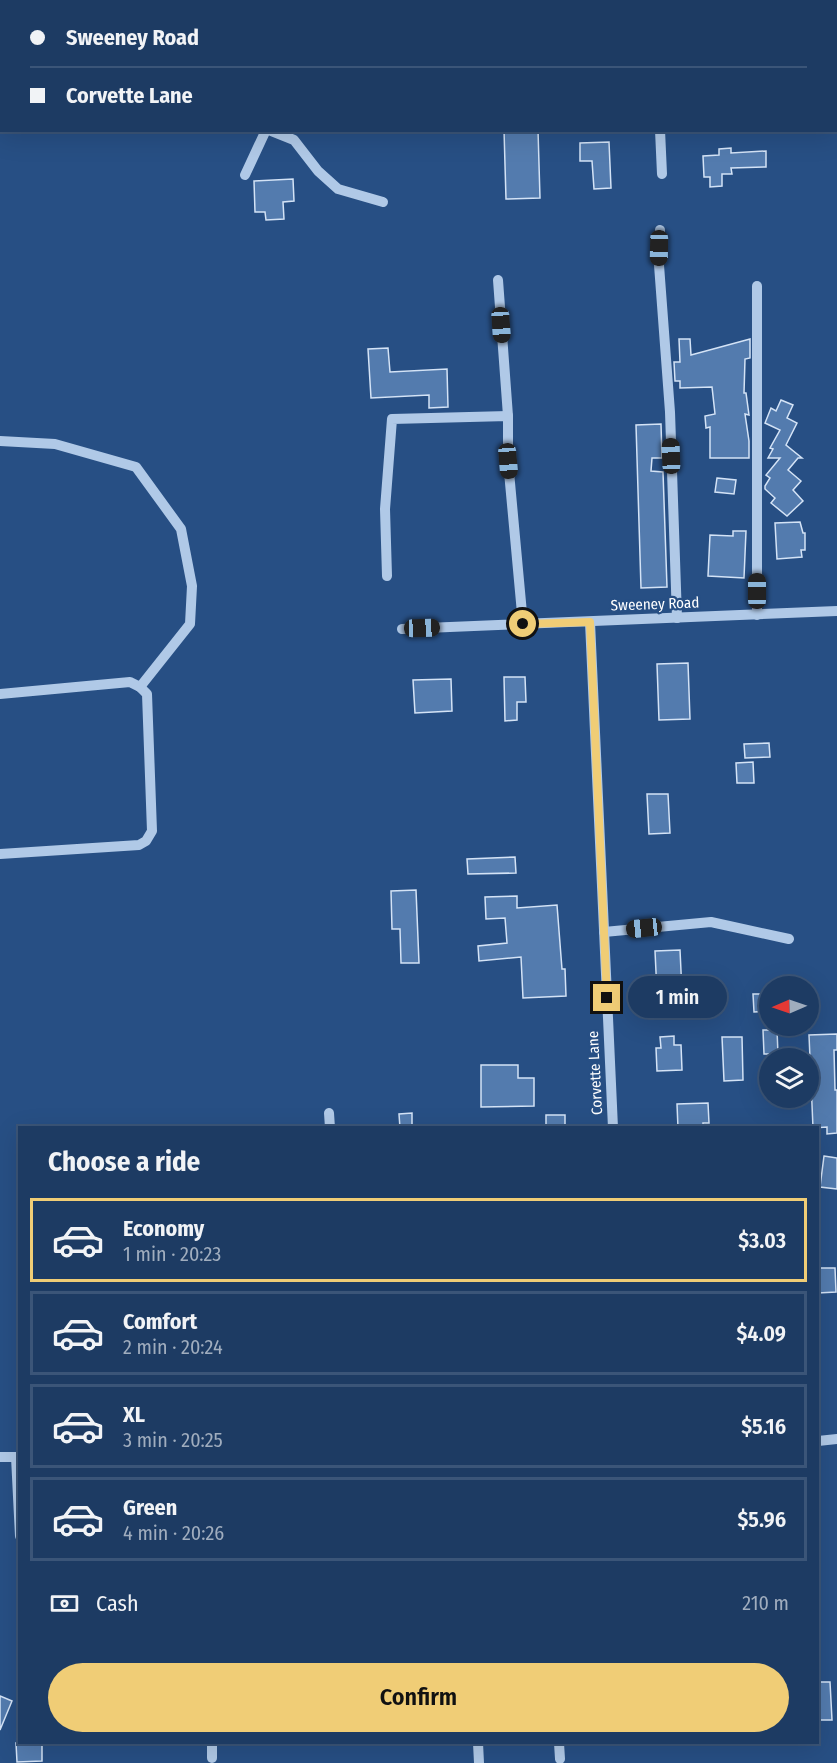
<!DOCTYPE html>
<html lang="en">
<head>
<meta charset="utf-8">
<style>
  :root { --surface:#1d3b63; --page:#2a466c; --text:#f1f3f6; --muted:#a0adbe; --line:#3b5578; --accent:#f0cd76 }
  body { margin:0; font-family:"Fira Sans Condensed",sans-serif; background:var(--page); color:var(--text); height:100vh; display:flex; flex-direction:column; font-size:22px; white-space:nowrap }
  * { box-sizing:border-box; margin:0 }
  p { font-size:20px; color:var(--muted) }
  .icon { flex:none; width:33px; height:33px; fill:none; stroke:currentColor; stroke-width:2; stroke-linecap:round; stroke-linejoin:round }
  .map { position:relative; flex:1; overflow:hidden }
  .sheet { position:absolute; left:18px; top:1126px; width:801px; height:618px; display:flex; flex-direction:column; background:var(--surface); border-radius:0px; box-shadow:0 6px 24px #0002,0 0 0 2px var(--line) }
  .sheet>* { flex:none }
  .top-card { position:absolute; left:0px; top:0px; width:837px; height:132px; box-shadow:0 6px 24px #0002,0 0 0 2px var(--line); display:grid; align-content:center; height:132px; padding:0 30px; background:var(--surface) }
  .needle { width:39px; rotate:268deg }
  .tools { position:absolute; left:759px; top:976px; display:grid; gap:12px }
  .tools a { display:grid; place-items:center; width:60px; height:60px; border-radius:50%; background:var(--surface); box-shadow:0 6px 24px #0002,0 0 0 2px var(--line); font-size:30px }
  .end { position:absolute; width:27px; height:27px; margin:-14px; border:8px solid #f0cd76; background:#111; box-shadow:0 0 0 3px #111 }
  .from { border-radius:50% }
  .bubble { position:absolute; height:42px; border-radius:21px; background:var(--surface); box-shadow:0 6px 24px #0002,0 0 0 2px var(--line); font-size:20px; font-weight:600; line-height:42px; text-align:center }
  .car { position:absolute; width:18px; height:36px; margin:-18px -9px; border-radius:8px; box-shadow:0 0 4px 2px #0007; background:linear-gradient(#222 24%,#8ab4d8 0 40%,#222 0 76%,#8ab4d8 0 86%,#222 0) }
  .top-card b { display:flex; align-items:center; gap:21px; height:57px; font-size:22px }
  .top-card b+b { border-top:2px solid var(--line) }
  .top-card i { width:15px; height:15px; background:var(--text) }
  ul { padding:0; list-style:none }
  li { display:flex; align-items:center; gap:18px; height:84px; margin:0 12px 9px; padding:0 18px; border:3px solid var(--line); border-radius:0px }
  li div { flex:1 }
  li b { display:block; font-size:22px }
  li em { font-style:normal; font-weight:600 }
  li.selected { border-color:var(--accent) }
  li>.icon { width:54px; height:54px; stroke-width:1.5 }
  h2 { padding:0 30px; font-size:27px; line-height:72px }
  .pay { display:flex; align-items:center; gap:15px; height:66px; padding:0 30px; font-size:22px }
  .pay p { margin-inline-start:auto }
  .primary-button { display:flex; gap:12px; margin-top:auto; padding:12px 30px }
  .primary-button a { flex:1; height:69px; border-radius:36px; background:var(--accent); color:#111; font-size:24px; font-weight:600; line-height:69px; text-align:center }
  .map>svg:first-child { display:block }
  .building { fill:#537bae; stroke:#d4e3f6; stroke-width:1.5 }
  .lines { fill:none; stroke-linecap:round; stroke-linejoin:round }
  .minor { stroke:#b0c9e7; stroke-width:10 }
  .route { stroke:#f0cd76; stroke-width:8 }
  .labels { text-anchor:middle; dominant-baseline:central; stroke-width:4.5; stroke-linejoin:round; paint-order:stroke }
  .street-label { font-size:15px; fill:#fff; stroke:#274f84 }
</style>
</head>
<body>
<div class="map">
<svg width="837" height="1763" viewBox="0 0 837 1763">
  <rect width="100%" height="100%" fill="#274f84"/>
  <!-- building -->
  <g class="building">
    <polygon points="504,130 538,130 540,198 506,199"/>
    <polygon points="609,142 611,188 594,189 592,161 580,161 580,143"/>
    <polygon points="731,148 731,153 766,151 766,167 731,168 732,174 722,174 722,186 710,187 710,177 704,177 703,156 719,155 719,149"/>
    <polygon points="293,179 294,201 283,202 284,219 266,220 265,212 255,212 254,181"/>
    <polygon points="679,339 690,339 691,355 750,339 750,358 745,359 744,393 746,393 749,415 745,414 749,441 749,458 710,458 710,427 706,428 705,416 715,414 712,387 680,388 680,381 675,381 674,362 680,362"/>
    <polygon points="388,348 390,372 447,369 448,407 429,408 429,395 371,398 368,349"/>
    <polygon points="781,400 793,405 787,418 797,423 786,445 802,458 798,458 788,470 801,481 793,490 803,501 787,516 771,503 775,498 765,489 765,486 770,478 766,475 780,458 768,458 773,449 770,448 780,430 765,423 771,408 776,411"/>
    <polygon points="661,424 662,458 652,458 651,471 663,472 667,587 641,588 636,425"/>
    <polygon points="717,478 736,480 734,494 715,492"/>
    <polygon points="800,522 803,533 805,533 805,550 801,550 802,557 777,559 775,523"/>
    <polygon points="733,531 746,531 744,578 708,576 710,535 733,536"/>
    <polygon points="688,663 690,719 659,720 657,664"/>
    <polygon points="504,677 525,677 526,702 517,702 517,720 505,721"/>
    <polygon points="451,679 452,711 415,713 413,680"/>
    <polygon points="769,743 770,757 745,758 744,744"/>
    <polygon points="753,762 754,783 737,783 736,763"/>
    <polygon points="647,794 668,794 670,833 649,834"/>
    <polygon points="515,857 516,873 468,874 467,859"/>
    <polygon points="416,890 419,963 401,963 400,929 392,929 391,891"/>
    <polygon points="517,896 517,908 557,905 562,969 565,969 566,996 523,998 521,957 479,961 478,946 507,943 505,918 486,919 485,897"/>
    <polygon points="680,950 682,992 657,993 655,951"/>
    <polygon points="753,994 770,994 770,1011 754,1012"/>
    <polygon points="763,1030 777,1030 778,1054 764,1054"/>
    <polygon points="837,1034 837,1050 834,1050 835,1090 837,1090 837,1133 827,1134 827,1127 813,1128 809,1035"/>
    <polygon points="674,1036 674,1045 681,1045 682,1070 657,1071 656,1048 661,1048 660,1037"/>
    <polygon points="722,1037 742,1037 743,1080 724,1081"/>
    <polygon points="481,1065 518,1065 518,1078 534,1078 534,1106 481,1107"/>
    <polygon points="708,1103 709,1123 703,1123 703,1128 678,1128 677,1104"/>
    <polygon points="412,1113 412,1128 400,1128 399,1114"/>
    <rect x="546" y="1115" width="19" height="13"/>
    <polygon points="824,1156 837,1158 837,1189 820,1187"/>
    <polygon points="818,1268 835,1268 836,1292 818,1293"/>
    <polygon points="818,1682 830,1682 832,1720 818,1720"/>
    <polygon points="0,1696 12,1701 0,1730"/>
    <polygon points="16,1743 42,1743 42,1761 17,1762"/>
  </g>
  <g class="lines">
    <!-- minor -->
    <g class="minor">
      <polyline points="220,0 221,2"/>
      <polyline points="654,0 654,2"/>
      <polyline points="0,36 2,63"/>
      <polyline points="269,130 294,140 318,171 338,189 383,202"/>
      <polyline points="660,130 662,174"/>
      <polyline points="245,175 266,130"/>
      <polyline points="660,230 659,265 670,412 677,618"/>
      <polyline points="498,280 508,416"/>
      <polyline points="0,441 55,444 136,467 181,529 192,586 190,624 140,687"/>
      <polyline points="387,576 385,509 392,419 508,416 508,461 523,624"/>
      <polyline points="757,615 757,286"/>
      <polyline points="590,622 613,1128"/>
      <polyline points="402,629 837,611"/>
      <polyline points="0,694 130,682 140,687 147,694 152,831 146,841 139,845 0,854"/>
      <polyline points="604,932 711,922 789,939"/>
      <polyline points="329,1113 330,1128"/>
      <polyline points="818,1441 837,1439"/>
      <polyline points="0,1457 20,1457"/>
      <polyline points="16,1457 20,1536"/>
      <polyline points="212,1743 212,1758"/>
      <polyline points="478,1743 479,1763"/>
      <polyline points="559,1743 560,1759"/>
    </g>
  </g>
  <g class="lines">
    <!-- route -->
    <polyline class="route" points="523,624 590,622 607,998"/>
  </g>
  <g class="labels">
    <!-- street labels -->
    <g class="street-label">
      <text transform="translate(655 604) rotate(-2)">Sweeney Road</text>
      <text transform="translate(595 1073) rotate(-93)">Corvette Lane</text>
    </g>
  </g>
</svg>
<div class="tools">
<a><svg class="needle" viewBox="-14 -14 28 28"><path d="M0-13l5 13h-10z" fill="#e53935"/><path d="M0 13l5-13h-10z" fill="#a0adbe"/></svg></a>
<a><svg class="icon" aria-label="layers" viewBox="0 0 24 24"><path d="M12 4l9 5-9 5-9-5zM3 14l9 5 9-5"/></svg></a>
</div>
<i class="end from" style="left:523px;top:624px"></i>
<i class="end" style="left:607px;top:998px"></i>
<div class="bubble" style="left:628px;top:976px;width:99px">1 min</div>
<i class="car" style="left:659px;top:248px;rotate:181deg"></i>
<i class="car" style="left:501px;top:325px;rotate:176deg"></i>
<i class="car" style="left:671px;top:456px;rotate:358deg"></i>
<i class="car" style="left:508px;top:461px;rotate:175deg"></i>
<i class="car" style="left:757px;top:591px;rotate:0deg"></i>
<i class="car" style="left:422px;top:628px;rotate:88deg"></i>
<i class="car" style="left:644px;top:928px;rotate:264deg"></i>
<div class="top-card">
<b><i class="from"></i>Sweeney Road</b>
<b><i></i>Corvette Lane</b>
</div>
<section class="sheet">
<h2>Choose a ride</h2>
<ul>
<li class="selected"><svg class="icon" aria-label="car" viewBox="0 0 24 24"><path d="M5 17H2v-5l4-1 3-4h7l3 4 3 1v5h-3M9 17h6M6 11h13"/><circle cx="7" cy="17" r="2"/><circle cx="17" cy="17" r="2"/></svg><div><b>Economy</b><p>1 min · 20:23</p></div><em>$3.03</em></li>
<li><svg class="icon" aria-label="car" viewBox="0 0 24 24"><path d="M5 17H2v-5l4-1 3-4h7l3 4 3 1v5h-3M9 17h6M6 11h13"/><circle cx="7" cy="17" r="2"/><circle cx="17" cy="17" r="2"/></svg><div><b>Comfort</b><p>2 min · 20:24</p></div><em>$4.09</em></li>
<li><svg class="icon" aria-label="car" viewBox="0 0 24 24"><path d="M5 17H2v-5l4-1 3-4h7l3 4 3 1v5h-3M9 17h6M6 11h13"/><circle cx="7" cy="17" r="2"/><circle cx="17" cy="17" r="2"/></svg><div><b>XL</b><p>3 min · 20:25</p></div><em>$5.16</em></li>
<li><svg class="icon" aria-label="car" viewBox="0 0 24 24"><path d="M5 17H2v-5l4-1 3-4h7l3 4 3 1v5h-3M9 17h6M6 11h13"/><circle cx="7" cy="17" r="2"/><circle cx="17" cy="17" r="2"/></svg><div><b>Green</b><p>4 min · 20:26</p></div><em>$5.96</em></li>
</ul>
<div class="pay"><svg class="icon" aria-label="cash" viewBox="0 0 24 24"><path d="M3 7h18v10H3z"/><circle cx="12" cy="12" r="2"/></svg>Cash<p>210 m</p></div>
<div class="primary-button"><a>Confirm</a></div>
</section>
</div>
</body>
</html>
